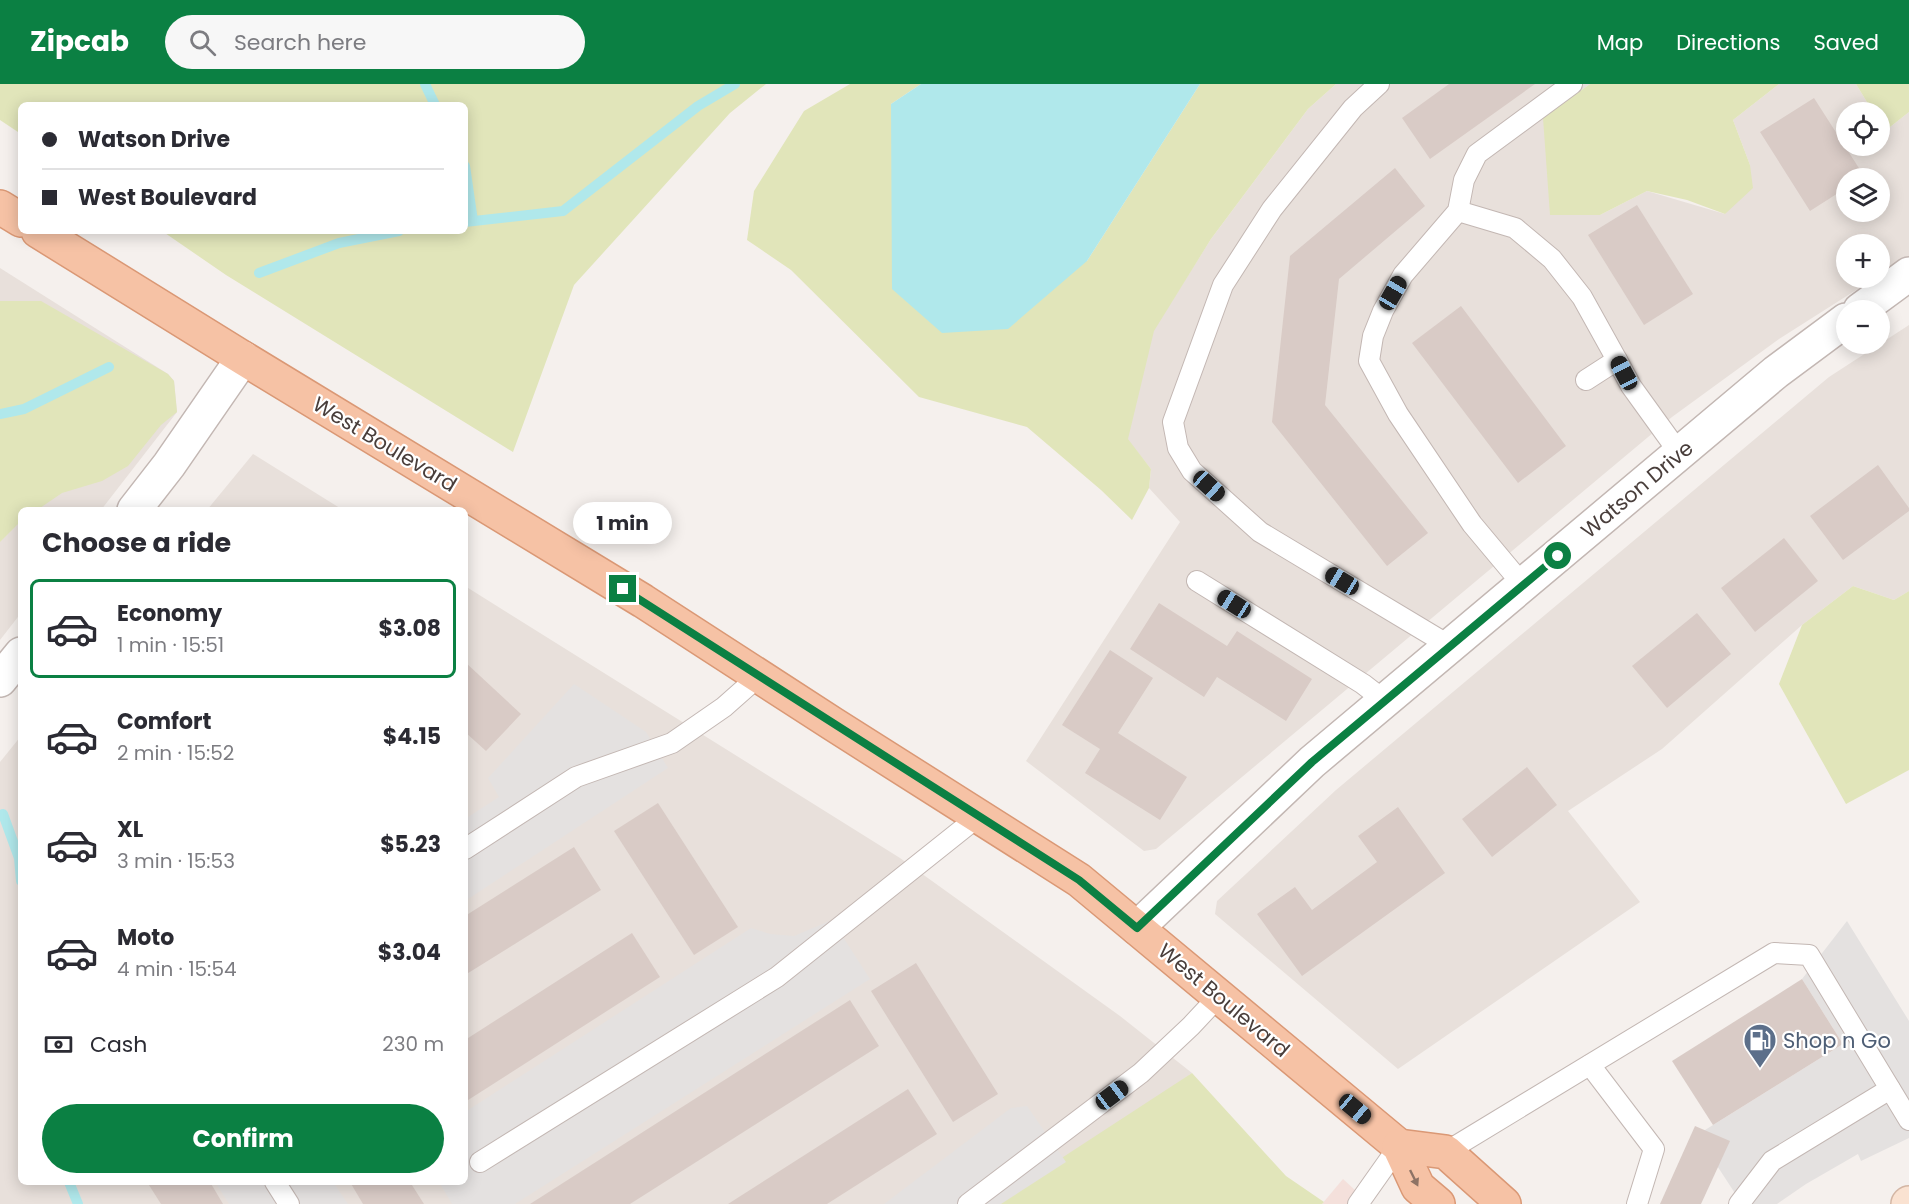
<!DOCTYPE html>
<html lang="en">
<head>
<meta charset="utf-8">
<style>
  :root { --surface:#fff; --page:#f7f7f7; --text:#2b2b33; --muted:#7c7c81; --line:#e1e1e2; --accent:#0b8043 }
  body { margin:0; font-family:Poppins,sans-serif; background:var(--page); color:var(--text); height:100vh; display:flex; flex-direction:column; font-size:22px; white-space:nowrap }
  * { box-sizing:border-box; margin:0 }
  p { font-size:20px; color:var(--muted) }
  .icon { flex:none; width:33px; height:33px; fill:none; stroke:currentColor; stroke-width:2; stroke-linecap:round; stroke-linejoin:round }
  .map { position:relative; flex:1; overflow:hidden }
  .details { position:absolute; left:18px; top:423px; width:450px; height:678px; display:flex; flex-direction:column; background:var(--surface); border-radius:9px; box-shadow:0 3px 15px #0003 }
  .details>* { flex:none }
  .banner { position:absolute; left:18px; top:18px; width:450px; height:132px; border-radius:9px; box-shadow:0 3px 15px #0003; display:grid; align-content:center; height:132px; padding:0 24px; background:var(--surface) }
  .controls { position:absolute; left:1836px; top:18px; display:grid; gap:12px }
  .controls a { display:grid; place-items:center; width:54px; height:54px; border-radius:50%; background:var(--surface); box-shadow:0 3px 15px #0003; font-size:30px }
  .end { position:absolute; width:27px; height:27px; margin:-14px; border:8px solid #0b8043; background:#fff; box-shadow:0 0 0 3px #fff }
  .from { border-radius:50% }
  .bubble { position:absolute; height:42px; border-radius:21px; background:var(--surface); box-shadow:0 3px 15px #0003; font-size:20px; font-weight:700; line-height:42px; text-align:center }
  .car { position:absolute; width:18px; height:36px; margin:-18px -9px; border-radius:8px; box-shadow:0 0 4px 2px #0007; background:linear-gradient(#222 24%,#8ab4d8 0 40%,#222 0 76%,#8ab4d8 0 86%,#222 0) }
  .banner b { display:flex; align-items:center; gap:21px; height:57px; font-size:22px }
  .banner b+b { border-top:2px solid var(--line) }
  .banner i { width:15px; height:15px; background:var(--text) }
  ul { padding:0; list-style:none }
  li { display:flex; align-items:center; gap:18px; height:99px; margin:0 12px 9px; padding:0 12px; border:3px solid transparent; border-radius:9px }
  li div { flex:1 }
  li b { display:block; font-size:22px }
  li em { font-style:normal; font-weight:700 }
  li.current { border-color:var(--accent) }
  li>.icon { width:54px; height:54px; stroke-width:1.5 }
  h2 { padding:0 24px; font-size:27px; line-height:72px }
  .pay { display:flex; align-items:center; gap:15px; height:66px; padding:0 24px; font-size:22px }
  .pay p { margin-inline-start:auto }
  .button { display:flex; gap:12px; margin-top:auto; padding:12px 24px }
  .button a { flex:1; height:69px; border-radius:36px; background:var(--accent); color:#fff; font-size:24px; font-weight:700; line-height:69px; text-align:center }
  header { display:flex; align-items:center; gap:36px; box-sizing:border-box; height:84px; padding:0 30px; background:var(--accent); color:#fff }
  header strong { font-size:28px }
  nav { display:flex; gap:33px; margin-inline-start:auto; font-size:21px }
  .search { width:420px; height:54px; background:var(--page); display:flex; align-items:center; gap:15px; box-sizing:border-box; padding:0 21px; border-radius:33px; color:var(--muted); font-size:22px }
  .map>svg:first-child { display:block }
  .residential { fill:#e8e0db; fill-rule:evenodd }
  .commercial { fill:#f4e0db }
  .green { fill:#e1e5ba }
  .parking { fill:#e4e1e0 }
  .water { fill:#b0e8eb }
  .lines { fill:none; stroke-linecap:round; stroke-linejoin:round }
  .stream { stroke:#b0e8eb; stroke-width:10 }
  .building { fill:#d9cbc6 }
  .lane-casing { stroke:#c3b7b3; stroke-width:22 }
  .street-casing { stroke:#c3b7b3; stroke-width:36 }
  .secondary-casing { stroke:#d3b5a3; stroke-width:36 }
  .primary-casing { stroke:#da9875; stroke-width:36 }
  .lane { stroke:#fff; stroke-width:20 }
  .street { stroke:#fff; stroke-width:33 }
  .secondary { stroke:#fae2d1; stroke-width:33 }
  .primary { stroke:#f6c2a5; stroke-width:33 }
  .oneway { fill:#8e7365 }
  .route { stroke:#0b8043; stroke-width:8 }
  .labels { text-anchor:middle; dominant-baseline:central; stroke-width:4.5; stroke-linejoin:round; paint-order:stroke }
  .street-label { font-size:21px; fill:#493e3b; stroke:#fff }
  .service-label { font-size:21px; fill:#4e5e75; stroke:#fff; text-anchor:start }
</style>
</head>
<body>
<header>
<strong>Zipcab</strong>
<div class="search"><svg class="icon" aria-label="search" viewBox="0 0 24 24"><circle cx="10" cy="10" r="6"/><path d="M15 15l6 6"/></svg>Search here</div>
<nav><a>Map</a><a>Directions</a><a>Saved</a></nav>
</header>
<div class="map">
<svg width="1909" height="1120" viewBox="0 0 1909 1120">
  <rect width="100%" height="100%" fill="#f5f0ed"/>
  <!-- residential -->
  <g class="residential">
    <path d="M1336,0H1590L1543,34L1600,131L1647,107L1725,130L1750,81L1733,36L1779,0H1856L1873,28H1846V62H1880V38L1885,47L1909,28V172L1880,191V160H1846V194H1875L1779,255L1672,333L1156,765L1144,767L1026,677L1180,438L1149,404L1151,385L1127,355L1153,247L1211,155L1308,25ZM1846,94H1880V128H1846Z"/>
    <polygon points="0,184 168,290 174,297 177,328 101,426 21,426 21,529 0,556"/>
    <polygon points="1909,241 1909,507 1894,516 1853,502 1802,541 1662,665 1568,727 1640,818 1398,985 1215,830 1217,817 1336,706 1829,293"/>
    <polygon points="253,370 343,426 207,426"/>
    <polygon points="465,502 900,774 1120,932 1192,989 1066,1078 1001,1120 0,1120 0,678 21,652 21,1098 465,1098"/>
  </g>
  <!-- commercial -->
  <polygon class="commercial" points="1343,1095 1370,1120 1322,1120"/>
  <!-- green -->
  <g class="green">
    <polygon points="0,0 766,0 730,29 574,201 513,368 226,191 162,147 465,147 465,21 21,21 21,50 0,36"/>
    <polygon points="850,0 921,0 891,20 1087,177 1200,0 1336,0 1308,25 1211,155 1154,247 1128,355 1151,385 1149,404 1132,436 1101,406 1027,343 919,313 791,186 747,156 754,107 804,27"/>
    <polygon points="1590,0 1779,0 1733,36 1750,81 1753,104 1725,130 1687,116 1647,107 1600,131 1550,131 1543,34"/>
    <polygon points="1856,0 1909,0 1909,28 1885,47 1880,38 1880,28 1873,28"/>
    <polygon points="0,217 41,217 168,290 174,297 177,328 161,341 128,382 102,397 62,409 37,426 21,426 21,437 0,458"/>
    <polygon points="1853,502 1894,516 1909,507 1909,686 1846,720 1779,600 1802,541"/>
    <polygon points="1192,989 1286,1092 1324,1118 1322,1120 991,1120"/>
  </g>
  <!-- parking -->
  <g class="parking">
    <polygon points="574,600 646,648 668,684 465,817 465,735 499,713 488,694"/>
    <polygon points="832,836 870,895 515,1120 452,1120 439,1098 465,1098 465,1028 751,844 770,850 794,852"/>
    <polygon points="1847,837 1909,937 1909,1054 1861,1077 1858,1070 1806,1100 1777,1120 1742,1120 1697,1051 1843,960 1802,895"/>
    <polygon points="1027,1022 1066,1078 1001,1120 884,1120 1011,1024"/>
    <polygon points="215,1098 333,1098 348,1120 229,1120"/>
  </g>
  <!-- water -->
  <polygon class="water" points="921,0 1200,0 1087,177 1008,245 942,249 892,205 891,20"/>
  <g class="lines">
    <!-- stream -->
    <g class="stream">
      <polyline points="425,0 435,21"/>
      <polyline points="465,82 473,137"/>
      <polyline points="465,138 563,127 698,22 735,0"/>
      <polyline points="259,189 339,159 399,147"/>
      <polyline points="0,330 24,325 109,283"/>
      <polyline points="3,730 19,774 21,797"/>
      <polyline points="69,1098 78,1120"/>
    </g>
  </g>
  <!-- building -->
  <g class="building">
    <polygon points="1449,0 1535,0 1430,75 1402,34"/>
    <polygon points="1814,14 1864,92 1861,94 1846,94 1846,104 1810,127 1760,48"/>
    <polygon points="1395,84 1425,122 1339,195 1325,321 1428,449 1387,482 1272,338 1290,172"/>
    <polygon points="1637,121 1693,210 1644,241 1588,151"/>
    <polygon points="1461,222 1566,362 1518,399 1412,259"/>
    <polygon points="1878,381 1909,424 1909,427 1843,476 1810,432"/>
    <polygon points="1784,454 1818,497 1755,548 1721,504"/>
    <polygon points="1159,519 1227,562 1237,547 1312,595 1286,637 1217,593 1204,613 1130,565"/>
    <polygon points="1697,529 1731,570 1667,624 1632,582"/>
    <polygon points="1110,566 1153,594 1118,649 1187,693 1160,736 1085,689 1100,665 1062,641"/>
    <polygon points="465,578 521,630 486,667 465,648"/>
    <polygon points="1527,683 1557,721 1492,773 1462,735"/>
    <polygon points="658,719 738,843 694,871 614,747"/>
    <polygon points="1398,723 1445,789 1302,892 1257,830 1295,803 1312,826 1377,778 1358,752"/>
    <polygon points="574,763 601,806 465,891 465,832"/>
    <polygon points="632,849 660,893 465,1018 465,956"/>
    <polygon points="916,879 998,1010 953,1038 871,907"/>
    <polygon points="1802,895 1843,960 1713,1041 1672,977"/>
    <polygon points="850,916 879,962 630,1120 530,1120"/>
    <polygon points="908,1005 937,1050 827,1120 728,1120"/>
    <polygon points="1695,1042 1730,1057 1701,1120 1660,1120"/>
    <polygon points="147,1098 210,1098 223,1120 161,1120"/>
    <polygon points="350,1098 410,1098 424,1120 363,1120"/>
  </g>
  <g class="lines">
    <!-- lane casing -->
    <g class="lane-casing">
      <g id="lane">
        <polyline points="1379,0 1353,24 1272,125 1223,201 1173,338 1178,364 1192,387 1260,448 1450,562"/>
        <polyline points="1458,127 1515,144 1552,175 1582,213 1617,276 1586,296"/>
        <polyline points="1617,276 1631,302 1680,370"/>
        <polyline points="1197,497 1363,600 1385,617"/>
        <polyline points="1523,501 1472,440 1398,330 1369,277 1373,252 1383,227 1403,191 1458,127 1464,96 1477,70 1572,0"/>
        <polyline points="465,765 576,693 672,659 724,623 759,592"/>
        <polyline points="1590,981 1654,1065 1637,1120"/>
        <polyline points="1446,1068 1774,869 1809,871 1909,1036"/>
        <polyline points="480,1078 777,893 979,732"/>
        <polyline points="275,1098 289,1120"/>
        <polyline points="968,1120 1141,989 1191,942 1219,912"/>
        <polyline points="1358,1120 1399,1062"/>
        <polyline points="1739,1120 1772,1077 1890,1005"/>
      </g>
    </g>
    <!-- street casing -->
    <g class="street-casing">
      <g id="street">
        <polyline points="1860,226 1909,190"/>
        <polyline points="134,426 169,381 243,274"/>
        <polyline points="0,596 21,570"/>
        <polyline points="1137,844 1312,678 1776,288 1846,236"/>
      </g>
    </g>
    <!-- secondary casing -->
    <g class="secondary-casing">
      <polyline id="secondary" points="1908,1120 1909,1119"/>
    </g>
    <!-- primary casing -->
    <g class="primary-casing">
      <g id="primary">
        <polyline points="0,123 21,136"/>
        <polyline points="38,147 243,274 643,517 833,640 1079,796 1399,1062 1418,1103 1438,1120"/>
        <polyline points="1399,1062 1446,1068 1504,1120"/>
      </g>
    </g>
    <!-- lane -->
    <use href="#lane" class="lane"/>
    <!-- street -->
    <use href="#street" class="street"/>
    <!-- secondary -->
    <use href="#secondary" class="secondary"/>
    <!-- primary -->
    <use href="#primary" class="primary"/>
  </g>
  <!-- one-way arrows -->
  <defs><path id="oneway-solid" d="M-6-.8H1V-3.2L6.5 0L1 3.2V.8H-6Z" transform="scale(1.5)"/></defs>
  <use class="oneway" href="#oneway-solid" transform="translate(1414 1094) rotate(64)"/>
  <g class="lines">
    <!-- route -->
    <polyline class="route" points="623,505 1079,796 1137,844 1312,678 1558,472"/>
  </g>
  <!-- icons -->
  <defs>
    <g id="fuel-pin" transform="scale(1.725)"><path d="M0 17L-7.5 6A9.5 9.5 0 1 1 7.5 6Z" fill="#5c6f8a" stroke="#fff"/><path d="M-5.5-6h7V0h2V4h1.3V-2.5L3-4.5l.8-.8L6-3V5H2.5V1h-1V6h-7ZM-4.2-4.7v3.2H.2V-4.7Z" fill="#fff"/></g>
  </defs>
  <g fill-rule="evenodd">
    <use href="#fuel-pin" x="1760" y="956"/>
  </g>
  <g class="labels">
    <!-- street labels -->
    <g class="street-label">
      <text transform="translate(385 360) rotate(31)">West Boulevard</text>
      <text transform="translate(1637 405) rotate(-40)">Watson Drive</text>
      <text transform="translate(1224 916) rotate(40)">West Boulevard</text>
    </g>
    <!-- service labels -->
    <g class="service-label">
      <text x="1783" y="956">Shop n Go</text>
    </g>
  </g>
</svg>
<div class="controls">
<a><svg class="icon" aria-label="locate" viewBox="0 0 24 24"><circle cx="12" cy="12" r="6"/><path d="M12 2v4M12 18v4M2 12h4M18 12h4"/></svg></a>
<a><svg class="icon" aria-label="layers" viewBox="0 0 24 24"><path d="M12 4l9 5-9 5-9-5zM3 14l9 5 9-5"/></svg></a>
<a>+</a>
<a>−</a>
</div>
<i class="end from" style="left:1558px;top:472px"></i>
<i class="end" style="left:623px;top:505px"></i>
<div class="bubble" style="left:573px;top:418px;width:99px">1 min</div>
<i class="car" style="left:1393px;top:209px;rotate:30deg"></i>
<i class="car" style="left:1624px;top:289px;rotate:332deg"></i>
<i class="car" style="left:1209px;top:402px;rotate:132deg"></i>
<i class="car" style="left:1342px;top:497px;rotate:301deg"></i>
<i class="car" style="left:1234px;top:520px;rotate:302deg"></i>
<i class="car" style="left:1112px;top:1011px;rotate:53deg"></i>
<i class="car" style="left:1355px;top:1025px;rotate:130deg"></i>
<div class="banner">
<b><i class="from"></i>Watson Drive</b>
<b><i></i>West Boulevard</b>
</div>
<section class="details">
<h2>Choose a ride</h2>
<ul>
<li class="current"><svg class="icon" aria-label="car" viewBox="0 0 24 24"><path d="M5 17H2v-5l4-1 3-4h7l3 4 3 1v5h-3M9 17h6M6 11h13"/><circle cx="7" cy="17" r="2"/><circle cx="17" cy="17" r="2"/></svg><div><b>Economy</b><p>1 min · 15:51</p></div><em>$3.08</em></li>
<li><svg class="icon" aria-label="car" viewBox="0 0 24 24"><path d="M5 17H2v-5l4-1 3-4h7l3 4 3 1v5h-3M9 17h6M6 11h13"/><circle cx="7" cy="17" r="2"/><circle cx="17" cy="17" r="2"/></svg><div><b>Comfort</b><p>2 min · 15:52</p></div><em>$4.15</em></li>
<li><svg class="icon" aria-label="car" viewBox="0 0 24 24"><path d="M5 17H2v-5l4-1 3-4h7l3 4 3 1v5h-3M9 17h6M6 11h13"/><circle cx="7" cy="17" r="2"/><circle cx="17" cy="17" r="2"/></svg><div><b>XL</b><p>3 min · 15:53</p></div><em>$5.23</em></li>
<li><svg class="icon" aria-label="car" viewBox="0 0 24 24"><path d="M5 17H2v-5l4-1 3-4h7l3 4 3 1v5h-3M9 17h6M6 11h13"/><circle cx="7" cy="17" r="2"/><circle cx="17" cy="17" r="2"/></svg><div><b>Moto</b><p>4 min · 15:54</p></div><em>$3.04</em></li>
</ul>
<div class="pay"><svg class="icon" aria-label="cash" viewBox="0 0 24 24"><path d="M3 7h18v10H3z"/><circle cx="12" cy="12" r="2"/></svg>Cash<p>230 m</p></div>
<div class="button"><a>Confirm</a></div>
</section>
</div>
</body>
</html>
